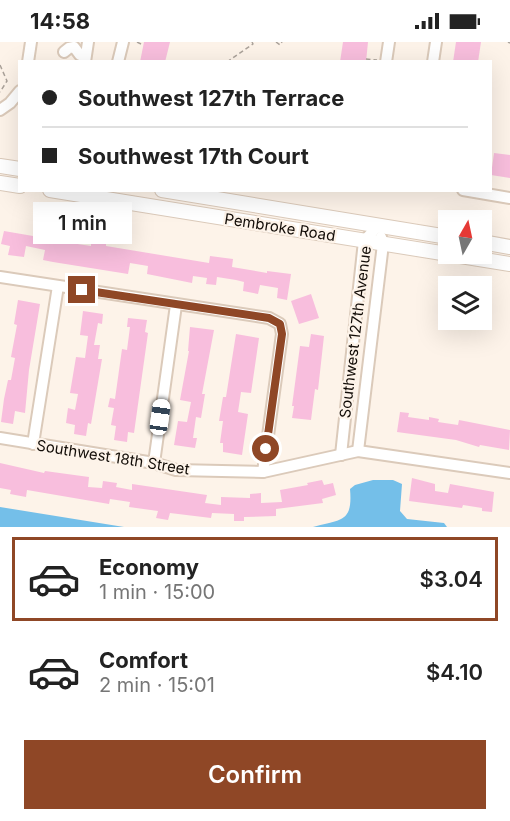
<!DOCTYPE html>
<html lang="en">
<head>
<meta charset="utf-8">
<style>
  :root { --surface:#fff; --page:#f2f2f2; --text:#222; --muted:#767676; --line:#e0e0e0; --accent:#8f4726 }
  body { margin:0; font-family:Inter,sans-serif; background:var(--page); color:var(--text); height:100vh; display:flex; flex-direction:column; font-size:22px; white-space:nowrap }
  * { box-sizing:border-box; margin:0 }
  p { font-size:20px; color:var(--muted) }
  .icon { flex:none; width:33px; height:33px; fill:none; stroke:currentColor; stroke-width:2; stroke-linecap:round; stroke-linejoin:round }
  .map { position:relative; height:485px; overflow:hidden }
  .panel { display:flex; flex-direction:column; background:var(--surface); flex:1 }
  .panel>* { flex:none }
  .top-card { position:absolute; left:18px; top:18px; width:474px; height:132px; border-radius:0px; box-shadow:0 6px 24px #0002; display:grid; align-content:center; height:132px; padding:0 24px; background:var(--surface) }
  .needle { width:39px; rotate:9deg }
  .controls { position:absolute; left:438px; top:168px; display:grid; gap:12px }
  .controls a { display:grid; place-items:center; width:54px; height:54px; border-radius:0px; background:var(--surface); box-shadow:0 6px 24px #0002; font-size:30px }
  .end { position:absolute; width:27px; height:27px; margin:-14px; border:8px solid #8f4726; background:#fff; box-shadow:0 0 0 3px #fff }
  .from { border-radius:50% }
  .bubble { position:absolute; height:42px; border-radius:0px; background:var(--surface); box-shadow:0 6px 24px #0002; font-size:20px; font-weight:600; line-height:42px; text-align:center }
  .car { position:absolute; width:18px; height:36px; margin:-18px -9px; border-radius:8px; box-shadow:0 0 4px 2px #0007; background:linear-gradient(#fff 24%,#345 0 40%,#fff 0 76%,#345 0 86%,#fff 0) }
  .top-card b { display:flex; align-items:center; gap:21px; height:57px; font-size:22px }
  .top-card b+b { border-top:2px solid var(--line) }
  .top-card i { width:15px; height:15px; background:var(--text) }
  ul { padding:10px 0 0; list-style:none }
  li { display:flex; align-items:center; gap:18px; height:84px; margin:0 12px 9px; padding:0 12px; border:3px solid transparent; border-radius:0px }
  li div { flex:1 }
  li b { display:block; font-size:22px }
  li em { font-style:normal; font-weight:600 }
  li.selected { border-color:var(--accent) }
  li>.icon { width:54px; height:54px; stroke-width:1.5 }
  .action { display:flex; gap:12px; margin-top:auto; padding:12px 24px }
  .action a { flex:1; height:69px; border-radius:0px; background:var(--accent); color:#fff; font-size:24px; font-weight:600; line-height:69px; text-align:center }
  .status { display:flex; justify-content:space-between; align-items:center; height:42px; padding:0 30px; background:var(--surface); direction:ltr }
  .status svg { height:16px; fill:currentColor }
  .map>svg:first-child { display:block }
  .water { fill:#74bfe9 }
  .building { fill:#f8bedd }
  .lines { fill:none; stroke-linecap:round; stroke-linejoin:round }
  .minor-casing { stroke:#dbcaba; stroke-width:14 }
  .major-casing { stroke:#dbcaba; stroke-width:16 }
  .path { stroke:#aba29a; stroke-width:1.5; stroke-dasharray:4.5 3; stroke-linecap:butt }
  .minor { stroke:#fff; stroke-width:10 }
  .major { stroke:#fff; stroke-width:14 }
  .route { stroke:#8f4726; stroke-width:8 }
  .labels { text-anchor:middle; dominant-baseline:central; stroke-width:4.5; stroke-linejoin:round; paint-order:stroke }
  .street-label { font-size:15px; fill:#110b06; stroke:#fdf3e9 }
</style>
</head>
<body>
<div class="status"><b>14:58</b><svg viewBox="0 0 49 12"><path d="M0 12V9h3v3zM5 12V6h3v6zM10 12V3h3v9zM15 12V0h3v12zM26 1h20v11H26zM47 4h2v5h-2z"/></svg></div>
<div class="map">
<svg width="510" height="485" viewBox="0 0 510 485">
  <rect width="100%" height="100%" fill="#fdf3e9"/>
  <!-- water -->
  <g class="water">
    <path d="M373,438H393L402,442L400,469L407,477L444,481L447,485H313C341,477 353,481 350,447L355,443Z"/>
    <polygon points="0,465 124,485 0,485"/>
  </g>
  <!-- building -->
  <g class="building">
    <polygon points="144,0 170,0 165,20 140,20"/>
    <polygon points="343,0 368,0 366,20 340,20"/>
    <polygon points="456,0 481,0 478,20 453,20"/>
    <polygon points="494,111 510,113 510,136 491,133"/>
    <polygon points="4,189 33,194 33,193 58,197 57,199 91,204 91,200 106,202 106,204 209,221 210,214 233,217 232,225 267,231 267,229 291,232 287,258 277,256 278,246 260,243 258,252 243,249 244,240 236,238 217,235 216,243 206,242 207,236 193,234 192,241 147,232 148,224 130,221 128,232 53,220 43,218 45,208 26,204 24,215 8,213 10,204 1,202"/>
    <polygon points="311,252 319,276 299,282 291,259"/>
    <polygon points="18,258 40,262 29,328 25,371 15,369 13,382 1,380 4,357 8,338 11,338 15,316 11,315 17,283 14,282"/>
    <polygon points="83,269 103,272 102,282 98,281 94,303 100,303 98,317 102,317 91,382 88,381 86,394 74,392 75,383 66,381 68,366 75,368 78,352 70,351 76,315 85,316 88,294 80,293"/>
    <polygon points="128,276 147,278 145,290 148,291 134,391 128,390 127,400 114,398 116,384 111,383 114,366 108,365 110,356 115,357 122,307 127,308 130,285 127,285"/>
    <polygon points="190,285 214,288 202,352 205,352 201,376 196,375 193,396 197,396 195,406 174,403 178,379 187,380 191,360 180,358 189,309 188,309"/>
    <polygon points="236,292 259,296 251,351 241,350 238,370 248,372 242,413 223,410 223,401 220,401 223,379 219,379 223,355 226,355"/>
    <polygon points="311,292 324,294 318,348 315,347 311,378 292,376 294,364 292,364 300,304 309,305"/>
    <polygon points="400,370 409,371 408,375 429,378 429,375 439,377 438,380 458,383 459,378 510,388 509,408 480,403 479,405 456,398 397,390"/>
    <polygon points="0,421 44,431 45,429 89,435 88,445 102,446 103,439 117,441 116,445 132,448 132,442 207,453 205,461 221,463 221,455 250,456 250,452 261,451 261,461 282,460 280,448 308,443 307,441 322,438 324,443 333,441 336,453 322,457 323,461 276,467 276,474 244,475 244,479 234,479 234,472 212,471 211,476 170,471 168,478 156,476 158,469 129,465 130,460 110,457 109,462 27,448 26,455 10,452 11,448 0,446"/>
    <polygon points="412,436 435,442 435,449 448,451 450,442 494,450 492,470 482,469 482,466 463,463 462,466 409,459"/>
  </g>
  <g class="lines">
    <!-- minor casing -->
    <g class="minor-casing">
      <g id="minor">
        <polyline points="64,10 69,6 74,5 80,13"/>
        <polyline points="28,20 31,0"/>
        <polyline points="85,20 88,0"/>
        <polyline points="118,20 123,0"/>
        <polyline points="386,20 389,0"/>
        <polyline points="433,20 436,0"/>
        <polyline points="0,68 10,61 20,49"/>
        <polyline points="463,148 510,156"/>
        <polyline points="0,235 269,276 280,282 282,292 263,430"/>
        <polyline points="0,396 154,421 176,428 263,430 358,409 510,431"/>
        <polyline points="33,402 58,244"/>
        <polyline points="358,409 383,202 381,195"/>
        <polyline points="341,413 364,199 378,184"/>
        <polyline points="154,421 176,263"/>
      </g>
    </g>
    <!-- major casing -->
    <g class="major-casing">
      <g id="major">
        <polyline points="0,124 20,127"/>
        <polyline points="0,141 20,144"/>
        <polyline points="50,148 510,222"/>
        <polyline points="162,148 448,195"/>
        <polyline points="482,200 510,205"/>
      </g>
    </g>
    <!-- path -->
    <g class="path">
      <polyline points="137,0 143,3"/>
      <polyline points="276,0 280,3 282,0"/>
      <polyline points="508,0 510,1"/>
      <polyline points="366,17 377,18"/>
      <polyline points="227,20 253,2 252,0"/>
      <polyline points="0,23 7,39 0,50"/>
    </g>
    <!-- minor -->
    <use href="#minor" class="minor"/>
    <!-- major -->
    <use href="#major" class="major"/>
  </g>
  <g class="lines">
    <!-- route -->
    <polyline class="route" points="82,248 269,276 280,282 282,292 266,407"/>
  </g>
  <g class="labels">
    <!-- street labels -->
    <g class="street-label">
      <text transform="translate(280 185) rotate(9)">Pembroke Road</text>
      <text transform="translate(355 290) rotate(-83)">Southwest 127th Avenue</text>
      <text transform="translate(113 415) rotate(9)">Southwest 18th Street</text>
    </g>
  </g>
</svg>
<div class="controls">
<a><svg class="needle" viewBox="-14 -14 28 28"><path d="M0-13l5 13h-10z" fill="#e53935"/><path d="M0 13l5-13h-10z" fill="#767676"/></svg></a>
<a><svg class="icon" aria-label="layers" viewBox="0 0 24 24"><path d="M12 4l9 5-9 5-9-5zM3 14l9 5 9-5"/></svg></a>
</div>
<i class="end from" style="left:266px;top:407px"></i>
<i class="end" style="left:82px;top:248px"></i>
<div class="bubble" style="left:33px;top:160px;width:99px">1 min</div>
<i class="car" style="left:160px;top:375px;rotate:8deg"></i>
<div class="top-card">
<b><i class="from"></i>Southwest 127th Terrace</b>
<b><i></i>Southwest 17th Court</b>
</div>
</div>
<section class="panel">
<ul>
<li class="selected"><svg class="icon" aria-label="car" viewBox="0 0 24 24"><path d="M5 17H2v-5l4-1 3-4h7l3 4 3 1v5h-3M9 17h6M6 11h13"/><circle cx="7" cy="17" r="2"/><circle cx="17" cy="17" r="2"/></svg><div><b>Economy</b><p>1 min · 15:00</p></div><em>$3.04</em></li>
<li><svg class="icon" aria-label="car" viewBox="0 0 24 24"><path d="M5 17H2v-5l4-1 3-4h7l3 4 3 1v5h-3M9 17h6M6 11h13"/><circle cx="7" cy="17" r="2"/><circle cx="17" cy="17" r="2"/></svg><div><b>Comfort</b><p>2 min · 15:01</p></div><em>$4.10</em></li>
</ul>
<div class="action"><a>Confirm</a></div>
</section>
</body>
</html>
